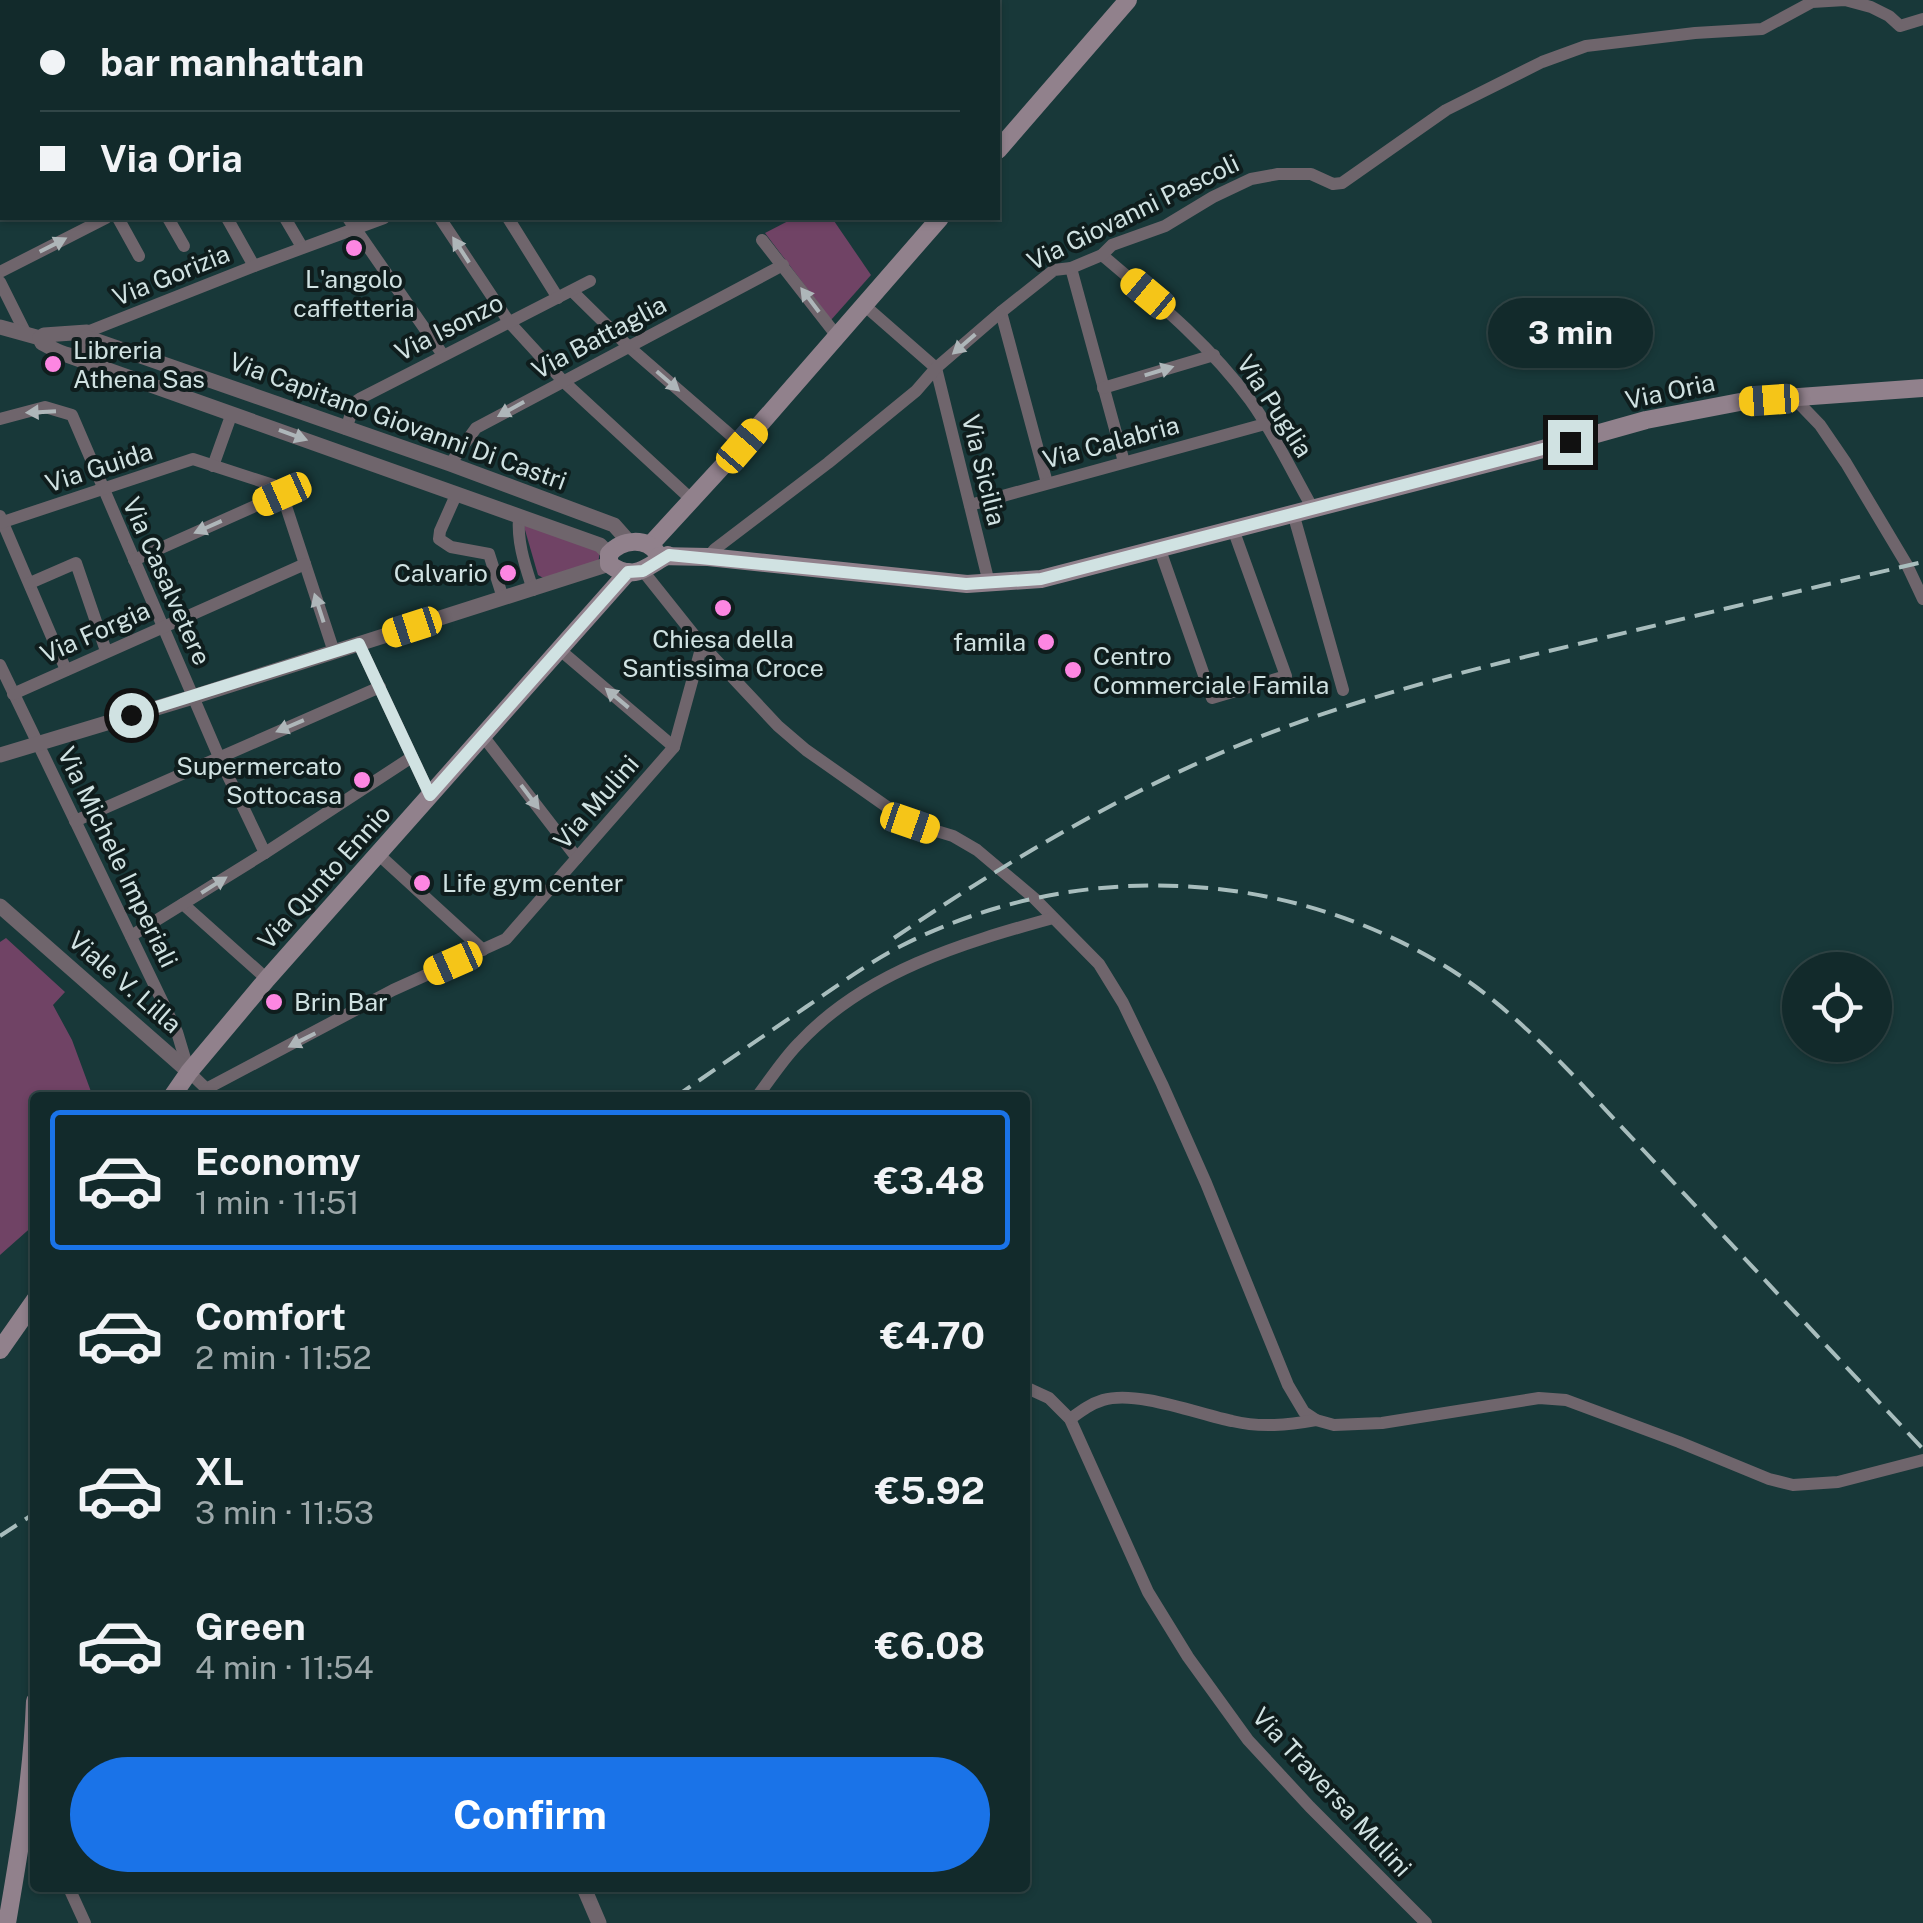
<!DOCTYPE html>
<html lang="en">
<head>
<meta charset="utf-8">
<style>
  :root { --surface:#122a2b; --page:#1f3637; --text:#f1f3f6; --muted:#9ca7a9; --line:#314647; --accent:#1a73e8 }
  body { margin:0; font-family:"Public Sans",sans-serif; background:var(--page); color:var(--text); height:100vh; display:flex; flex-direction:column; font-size:38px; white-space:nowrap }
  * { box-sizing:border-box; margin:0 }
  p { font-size:32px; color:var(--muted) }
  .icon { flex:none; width:55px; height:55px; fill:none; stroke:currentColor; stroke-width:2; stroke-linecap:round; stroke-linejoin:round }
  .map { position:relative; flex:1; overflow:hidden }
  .drawer { position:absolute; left:30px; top:1092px; width:1000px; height:800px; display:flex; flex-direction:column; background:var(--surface); border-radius:10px; box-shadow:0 2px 8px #0004,0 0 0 2px var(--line) }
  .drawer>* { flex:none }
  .guide { position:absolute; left:0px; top:0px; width:1000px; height:220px; box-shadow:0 2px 8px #0004,0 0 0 2px var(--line); display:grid; align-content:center; height:220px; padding:0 40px; background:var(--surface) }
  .tools { position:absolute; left:1782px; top:952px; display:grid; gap:20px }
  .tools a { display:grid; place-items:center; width:110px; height:110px; border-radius:50%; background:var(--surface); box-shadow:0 2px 8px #0004,0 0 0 2px var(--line); font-size:50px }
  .end { position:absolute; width:45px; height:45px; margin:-22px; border:12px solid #d0e2e2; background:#111; box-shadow:0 0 0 5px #111 }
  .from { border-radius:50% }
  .bubble { position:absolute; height:70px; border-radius:35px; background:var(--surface); box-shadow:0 2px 8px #0004,0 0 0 2px var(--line); font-size:32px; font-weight:700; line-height:70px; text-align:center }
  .car { position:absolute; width:30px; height:60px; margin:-30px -15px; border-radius:12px; box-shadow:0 0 8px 2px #0007; background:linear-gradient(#f5c518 24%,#345 0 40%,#f5c518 0 76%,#345 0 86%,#f5c518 0) }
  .guide b { display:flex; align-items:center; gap:35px; height:95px; font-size:38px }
  .guide b+b { border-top:2px solid var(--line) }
  .guide i { width:25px; height:25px; background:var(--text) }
  ul { padding:18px 0 0; list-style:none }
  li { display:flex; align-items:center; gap:30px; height:140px; margin:0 20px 15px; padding:0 20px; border:5px solid transparent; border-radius:10px }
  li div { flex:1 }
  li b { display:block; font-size:38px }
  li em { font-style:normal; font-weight:700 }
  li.active { border-color:var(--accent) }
  li>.icon { width:90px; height:90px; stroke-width:1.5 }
  .button { display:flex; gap:20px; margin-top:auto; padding:20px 40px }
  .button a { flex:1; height:115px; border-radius:60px; background:var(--accent); color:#fff; font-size:40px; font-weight:700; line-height:115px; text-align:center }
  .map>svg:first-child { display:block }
  .green { fill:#704365 }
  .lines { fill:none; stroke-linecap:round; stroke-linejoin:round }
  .minor { stroke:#6f656c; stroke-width:12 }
  .tertiary { stroke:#6f656c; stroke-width:15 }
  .secondary { stroke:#91818c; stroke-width:18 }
  .rail { stroke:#a8bdbd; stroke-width:4; stroke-dasharray:20 10; stroke-linecap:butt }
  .oneway { fill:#aeb6b9 }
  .route { stroke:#d0e2e2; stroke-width:12 }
  .poi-dot { fill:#fd86e2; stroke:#0f1d1d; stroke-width:4 }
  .labels { text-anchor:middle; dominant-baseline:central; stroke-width:8; stroke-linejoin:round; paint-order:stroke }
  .street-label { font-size:25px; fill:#d0e2e2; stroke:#0f1d1d }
  .poi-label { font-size:25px; fill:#d0e2e2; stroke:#0f1d1d; text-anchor:start }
</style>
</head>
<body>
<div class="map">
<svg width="1923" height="1923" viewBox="0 0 1923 1923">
  <rect width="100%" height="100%" fill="#183839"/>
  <!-- green -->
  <g class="green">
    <polygon points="794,218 832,218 871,275 831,320 765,233"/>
    <polygon points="523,523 600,551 598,564 545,579 538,575"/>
    <polygon points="6,938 65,992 53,1005 72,1040 93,1097 35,1098 35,1224 0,1255 0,942"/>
  </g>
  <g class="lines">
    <!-- minor -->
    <g class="minor">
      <polyline points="44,0 46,2"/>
      <polyline points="216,0 218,2"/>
      <polyline points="371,0 372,2"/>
      <polyline points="345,2 349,0"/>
      <polyline points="421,2 421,0"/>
      <polyline points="694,2 697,0"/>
      <polyline points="0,82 2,81"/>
      <polyline points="0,186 2,185"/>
      <polyline points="118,218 139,256"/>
      <polyline points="168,218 184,246"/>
      <polyline points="227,218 254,266"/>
      <polyline points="285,218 302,247"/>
      <polyline points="348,218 443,355"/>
      <polyline points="440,218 509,322 563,381 692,500"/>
      <polyline points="508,218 558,298"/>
      <polyline points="762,240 837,336"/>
      <path d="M1102,255C1155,300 1209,344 1250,400C1274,433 1292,472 1312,507"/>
      <polyline points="1071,268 1124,462"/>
      <polyline points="0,272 106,218"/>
      <polyline points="0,282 26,334"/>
      <polyline points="572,291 629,347 742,445"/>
      <polyline points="864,305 936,368 989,583"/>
      <polyline points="1001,312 1047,483"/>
      <polyline points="87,332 254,266 384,218"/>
      <polyline points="1103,388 1214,355"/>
      <polyline points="1794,398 1820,425 1846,463 1907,565 1923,599"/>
      <polyline points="0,419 45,407 72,415 219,757 265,853"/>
      <polyline points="346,429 355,402 361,398 590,281"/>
      <polyline points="450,464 476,428 783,265"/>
      <polyline points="213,466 232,413"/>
      <polyline points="456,495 440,531 439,539 451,547 489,554 503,598"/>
      <polyline points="970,505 1265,424"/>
      <polyline points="1293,513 1343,690"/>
      <polyline points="0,516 66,670"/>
      <path d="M519,517C517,543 525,565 533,590"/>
      <polyline points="0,523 193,459 273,485 282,494 334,652"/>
      <polyline points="1159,547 1212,698 1286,676 1233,529"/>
      <polyline points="708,557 715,549 828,463 916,391 936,368 1001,312 1054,270 1071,268 1102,255 1112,245 1165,226 1213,197 1251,179 1278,174 1311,174 1333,184 1342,183 1446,110 1542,62 1586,46 1695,33 1762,29 1812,2 1845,0 1871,7 1889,16 1900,26 1923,19"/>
      <polyline points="134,560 282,494"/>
      <polyline points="643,571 702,645 778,726 806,750 910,823 953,836 977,850 1034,898 1099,964 1123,1003 1162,1084 1206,1183 1288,1385 1304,1412 1316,1420 1334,1425 1382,1423 1539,1398 1566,1400 1679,1442 1769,1479 1793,1485 1838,1482 1923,1460"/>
      <polyline points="30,583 76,563 106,651"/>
      <polyline points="359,644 430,795"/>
      <polyline points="560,650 674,747"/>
      <polyline points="0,665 177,1032 189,1072 216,1098"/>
      <polyline points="13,694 305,564"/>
      <polyline points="483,736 577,858"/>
      <polyline points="75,821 380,687"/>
      <polyline points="378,854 483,950"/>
      <polyline points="183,904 267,979"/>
      <polyline points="131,936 265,853 412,757"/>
      <polyline points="206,1089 393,990 506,939 674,747 702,645"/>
      <path d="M756,1098C770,1080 783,1059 799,1043C865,972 962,943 1053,918"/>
      <polyline points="1025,1387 1049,1398 1070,1419 1148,1592 1188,1657 1248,1740 1310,1807 1426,1923"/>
      <path d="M1070,1419C1081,1411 1090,1404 1103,1400C1137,1390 1198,1414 1232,1421C1261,1428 1288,1425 1316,1420"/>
      <polyline points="69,1888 85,1923"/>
    </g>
    <!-- tertiary -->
    <g class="tertiary">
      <polyline points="0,327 40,338"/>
      <path d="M87,332L86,346L78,356C65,356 53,349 42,343L40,338L44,335Z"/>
      <polyline points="86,337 450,464 614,525 630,543"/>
      <polyline points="69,356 600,545 609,554"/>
      <polyline points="0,755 193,697 609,564"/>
      <polyline points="0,906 189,1072"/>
      <polyline points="584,1888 599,1923"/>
    </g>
    <!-- secondary -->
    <g class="secondary">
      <polyline points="998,150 1128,0"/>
      <polyline points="651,544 742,445 940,218"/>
      <path d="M657,553C646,537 622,539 609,554V564C634,583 647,566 668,555"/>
      <polyline points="659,556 708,557 967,584 1041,579 1532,452 1646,420 1745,401 1923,388"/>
      <polyline points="171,1098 189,1072 267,979 628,572"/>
      <polyline points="0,1350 35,1300"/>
      <path d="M7,1923C20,1847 32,1779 35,1701"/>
    </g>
    <!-- rail -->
    <g class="rail">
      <path d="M894,938C1003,864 1115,797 1237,746C1353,698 1477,668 1599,639C1707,613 1815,587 1923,562"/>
      <path d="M674,1098C718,1067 762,1037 806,1007C837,986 868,963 901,946C1077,856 1294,867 1459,975C1501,1003 1537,1038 1573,1075L1923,1449"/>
      <polyline points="0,1536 35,1513"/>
    </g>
  </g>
  <!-- one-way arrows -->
  <defs><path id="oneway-solid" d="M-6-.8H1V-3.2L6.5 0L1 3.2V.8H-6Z" transform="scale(2.5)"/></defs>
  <g class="oneway">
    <use href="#oneway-solid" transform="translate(53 245) rotate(-27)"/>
    <use href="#oneway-solid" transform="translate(461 250) rotate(-123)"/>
    <use href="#oneway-solid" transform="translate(810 300) rotate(-127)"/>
    <use href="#oneway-solid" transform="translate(964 344) rotate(139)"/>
    <use href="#oneway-solid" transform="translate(1159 371) rotate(-17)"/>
    <use href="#oneway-solid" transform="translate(668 381) rotate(41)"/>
    <use href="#oneway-solid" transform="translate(511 409) rotate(151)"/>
    <use href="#oneway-solid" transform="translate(41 412) rotate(177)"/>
    <use href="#oneway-solid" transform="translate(293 435) rotate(20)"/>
    <use href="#oneway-solid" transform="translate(208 527) rotate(156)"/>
    <use href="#oneway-solid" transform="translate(319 608) rotate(-108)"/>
    <use href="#oneway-solid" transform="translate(617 698) rotate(-140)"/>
    <use href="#oneway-solid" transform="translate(290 726) rotate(157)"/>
    <use href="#oneway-solid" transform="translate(530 797) rotate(53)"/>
    <use href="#oneway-solid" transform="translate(214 885) rotate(-32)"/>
    <use href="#oneway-solid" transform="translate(302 1040) rotate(153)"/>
  </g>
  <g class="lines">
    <!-- route -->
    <polyline class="route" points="131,715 359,644 430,795 628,572 643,571 669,555 966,584 1041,579 1570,442"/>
  </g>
  <!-- markers -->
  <g class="poi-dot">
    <circle cx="354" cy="248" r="10"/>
    <circle cx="53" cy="364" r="10"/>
    <circle cx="508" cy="573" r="10"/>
    <circle cx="723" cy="608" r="10"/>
    <circle cx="1046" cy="642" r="10"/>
    <circle cx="1073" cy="670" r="10"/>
    <circle cx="362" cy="780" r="10"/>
    <circle cx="422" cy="883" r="10"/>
    <circle cx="274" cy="1002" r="10"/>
  </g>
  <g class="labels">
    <!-- street labels -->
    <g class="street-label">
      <text transform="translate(1133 212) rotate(-26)">Via Giovanni Pascoli</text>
      <text transform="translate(171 275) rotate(-22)">Via Gorizia</text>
      <text transform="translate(449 327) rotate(-27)">Via Isonzo</text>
      <text transform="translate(599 337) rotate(-28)">Via Battaglia</text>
      <text transform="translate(1670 391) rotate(-12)">Via Oria</text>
      <text transform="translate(1275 406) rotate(57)">Via Puglia</text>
      <text transform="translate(398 421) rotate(20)">Via Capitano Giovanni Di Castri</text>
      <text transform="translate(1111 442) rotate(-15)">Via Calabria</text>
      <text transform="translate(99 467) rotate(-18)">Via Guida</text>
      <text transform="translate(984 470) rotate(76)">Via Sicilia</text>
      <text transform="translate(167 581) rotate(66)">Via Casalvetere</text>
      <text transform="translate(95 632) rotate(-24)">Via Forgia</text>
      <text transform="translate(596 802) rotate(-49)">Via Mulini</text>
      <text transform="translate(118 857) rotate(64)">Via Michele Imperiali</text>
      <text transform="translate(324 877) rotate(-48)">Via Qunto Ennio</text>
      <text transform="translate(125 982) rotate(41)">Viale V. Lilla</text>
      <text transform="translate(1332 1792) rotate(47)">Via Traversa Mulini</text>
    </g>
    <!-- poi labels -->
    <g class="poi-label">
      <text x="354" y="279" text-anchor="middle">L'angolo<tspan x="354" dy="29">caffetteria</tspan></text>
      <text x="73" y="350">Libreria<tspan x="73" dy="29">Athena Sas</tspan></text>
      <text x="488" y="573" text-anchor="end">Calvario</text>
      <text x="723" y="639" text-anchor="middle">Chiesa della<tspan x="723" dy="29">Santissima Croce</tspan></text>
      <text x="1026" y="642" text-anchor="end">famila</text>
      <text x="1093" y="656">Centro<tspan x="1093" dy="29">Commerciale Famila</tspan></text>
      <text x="342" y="766" text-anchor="end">Supermercato<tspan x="342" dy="29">Sottocasa</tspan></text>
      <text x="442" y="883">Life gym center</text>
      <text x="294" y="1002">Brin Bar</text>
    </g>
  </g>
</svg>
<div class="tools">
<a><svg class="icon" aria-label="locate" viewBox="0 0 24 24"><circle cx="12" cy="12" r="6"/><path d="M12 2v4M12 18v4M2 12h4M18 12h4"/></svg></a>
</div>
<i class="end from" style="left:131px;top:715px"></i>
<i class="end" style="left:1570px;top:442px"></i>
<div class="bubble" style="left:1488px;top:298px;width:165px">3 min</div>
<i class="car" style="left:1148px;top:294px;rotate:310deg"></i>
<i class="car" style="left:1769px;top:400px;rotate:266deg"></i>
<i class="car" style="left:742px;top:446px;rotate:41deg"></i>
<i class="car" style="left:282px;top:494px;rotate:246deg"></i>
<i class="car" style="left:412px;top:627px;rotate:252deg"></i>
<i class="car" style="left:910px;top:823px;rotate:109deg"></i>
<i class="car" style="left:453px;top:963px;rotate:246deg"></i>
<div class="guide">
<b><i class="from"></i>bar manhattan</b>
<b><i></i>Via Oria</b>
</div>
<section class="drawer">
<ul>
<li class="active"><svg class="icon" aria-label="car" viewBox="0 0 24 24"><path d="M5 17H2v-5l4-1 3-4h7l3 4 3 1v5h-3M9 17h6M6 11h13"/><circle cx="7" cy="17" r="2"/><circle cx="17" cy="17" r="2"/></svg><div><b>Economy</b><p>1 min · 11:51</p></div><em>€3.48</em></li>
<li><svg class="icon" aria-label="car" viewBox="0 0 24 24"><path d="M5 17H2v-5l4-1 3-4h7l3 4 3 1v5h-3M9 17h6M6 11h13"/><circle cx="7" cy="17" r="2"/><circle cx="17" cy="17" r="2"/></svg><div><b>Comfort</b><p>2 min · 11:52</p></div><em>€4.70</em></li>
<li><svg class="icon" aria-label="car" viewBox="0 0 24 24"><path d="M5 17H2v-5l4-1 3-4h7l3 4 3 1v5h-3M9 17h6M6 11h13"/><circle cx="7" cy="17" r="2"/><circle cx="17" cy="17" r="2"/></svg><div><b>XL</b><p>3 min · 11:53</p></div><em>€5.92</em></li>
<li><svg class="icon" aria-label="car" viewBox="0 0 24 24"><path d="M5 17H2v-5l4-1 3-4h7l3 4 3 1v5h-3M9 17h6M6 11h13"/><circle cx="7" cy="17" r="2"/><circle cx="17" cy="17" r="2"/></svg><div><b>Green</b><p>4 min · 11:54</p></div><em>€6.08</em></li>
</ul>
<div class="button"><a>Confirm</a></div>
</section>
</div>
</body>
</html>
